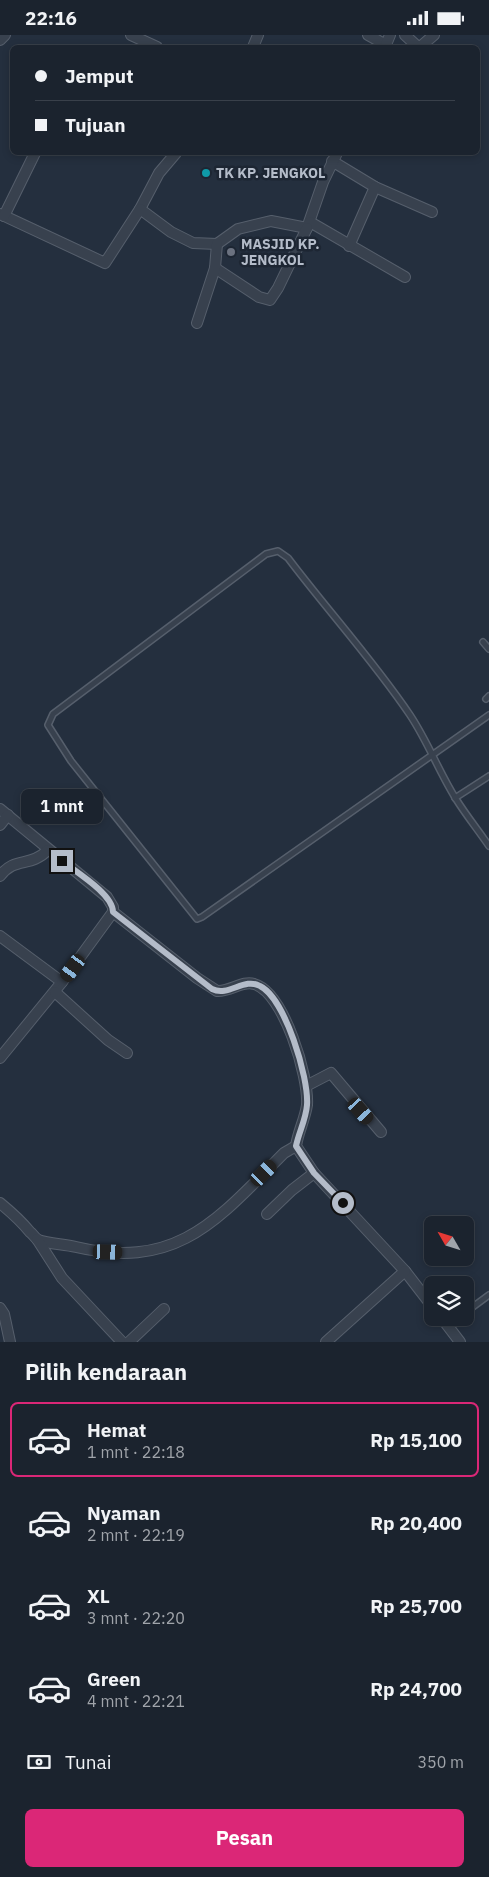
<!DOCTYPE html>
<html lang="id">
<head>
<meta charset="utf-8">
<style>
  :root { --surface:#1b232e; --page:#282f3a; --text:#f1f3f6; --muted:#a0a4aa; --line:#39404a; --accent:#db2777 }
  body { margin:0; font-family:"IBM Plex Sans",sans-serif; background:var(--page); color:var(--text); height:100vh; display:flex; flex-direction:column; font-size:19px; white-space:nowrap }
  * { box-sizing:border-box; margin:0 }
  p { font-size:16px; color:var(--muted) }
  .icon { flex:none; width:28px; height:28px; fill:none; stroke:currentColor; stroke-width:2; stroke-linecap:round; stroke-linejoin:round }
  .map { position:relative; height:1307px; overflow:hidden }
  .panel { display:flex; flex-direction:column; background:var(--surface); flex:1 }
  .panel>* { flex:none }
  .guide { position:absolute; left:10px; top:10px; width:470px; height:110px; border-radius:8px; box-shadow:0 2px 8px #0003,0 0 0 1px var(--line); display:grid; align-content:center; height:110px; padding:0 25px; background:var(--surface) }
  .needle { width:32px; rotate:309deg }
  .fabs { position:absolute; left:424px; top:1181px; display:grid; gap:10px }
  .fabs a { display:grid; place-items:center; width:50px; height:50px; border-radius:8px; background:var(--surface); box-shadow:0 2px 8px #0003,0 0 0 1px var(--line); font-size:25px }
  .end { position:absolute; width:22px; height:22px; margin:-11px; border:6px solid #b4bcc9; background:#111; box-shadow:0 0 0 2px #111 }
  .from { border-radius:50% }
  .bubble { position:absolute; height:35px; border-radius:8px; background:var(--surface); box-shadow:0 2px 8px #0003,0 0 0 1px var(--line); font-size:16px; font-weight:700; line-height:35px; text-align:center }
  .car { position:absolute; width:15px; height:30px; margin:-15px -8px; border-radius:6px; box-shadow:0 0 4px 1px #0007; background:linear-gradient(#222 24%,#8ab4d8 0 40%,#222 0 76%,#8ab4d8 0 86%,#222 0) }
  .guide b { display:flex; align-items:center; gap:18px; height:48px; font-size:19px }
  .guide b+b { border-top:1px solid var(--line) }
  .guide i { width:12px; height:12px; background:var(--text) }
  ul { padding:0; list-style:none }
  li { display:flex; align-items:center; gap:15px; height:75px; margin:0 10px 8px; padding:0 15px; border:2px solid transparent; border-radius:8px }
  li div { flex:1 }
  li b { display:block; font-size:19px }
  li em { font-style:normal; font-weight:700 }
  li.on { border-color:var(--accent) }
  li>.icon { width:45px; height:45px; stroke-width:1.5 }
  h2 { padding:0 25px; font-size:22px; line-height:60px }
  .pay { display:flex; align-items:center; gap:12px; height:55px; padding:0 25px; font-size:19px }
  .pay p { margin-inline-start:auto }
  .button { display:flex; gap:10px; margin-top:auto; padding:10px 25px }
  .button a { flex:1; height:58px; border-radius:8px; background:var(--accent); color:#fff; font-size:20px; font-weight:700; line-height:58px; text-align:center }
  .status { display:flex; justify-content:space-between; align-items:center; height:35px; padding:0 25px; background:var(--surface); direction:ltr }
  .status svg { height:14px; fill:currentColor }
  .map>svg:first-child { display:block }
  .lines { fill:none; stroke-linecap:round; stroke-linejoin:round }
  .lane-casing { stroke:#565f6c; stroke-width:8 }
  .street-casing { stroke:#565f6c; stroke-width:12 }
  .lane { stroke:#38414e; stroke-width:5 }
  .street { stroke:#38414e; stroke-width:10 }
  .route { stroke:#b4bcc9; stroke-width:6 }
  .culture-dot { fill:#0f9aa8; stroke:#1d2633; stroke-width:2 }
  .worship-dot { fill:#6b7280; stroke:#1d2633; stroke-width:2 }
  .labels { text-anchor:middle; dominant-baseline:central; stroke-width:5; stroke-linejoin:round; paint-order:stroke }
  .poi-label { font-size:14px; font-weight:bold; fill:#b4bcc9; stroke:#1d2633; text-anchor:start }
</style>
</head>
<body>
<div class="status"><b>22:16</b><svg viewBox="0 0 49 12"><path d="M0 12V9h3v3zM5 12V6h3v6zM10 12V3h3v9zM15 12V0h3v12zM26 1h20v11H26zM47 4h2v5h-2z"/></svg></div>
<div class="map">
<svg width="489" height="1307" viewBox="0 0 489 1307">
  <rect width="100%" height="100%" fill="#242f3e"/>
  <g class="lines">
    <!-- lane casing -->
    <g class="lane-casing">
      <g id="lane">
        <polyline points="483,607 489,614"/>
        <polyline points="486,664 489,661"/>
        <path d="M489,680L202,882L197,884L71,726L48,690L53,679L266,519L278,516L288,523C328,576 373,625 410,680C428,707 439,737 456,764C466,780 478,795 489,811"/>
        <polyline points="455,763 489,741"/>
        <polyline points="470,1274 489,1260"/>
      </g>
    </g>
    <!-- street casing -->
    <g class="street-casing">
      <g id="street">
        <polyline points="131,0 157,12"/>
        <polyline points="368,0 386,10"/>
        <polyline points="405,0 418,12"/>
        <polyline points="0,5 5,0"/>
        <polyline points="253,12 258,0"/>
        <polyline points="385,12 390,0"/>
        <polyline points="420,12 434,0"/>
        <polyline points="332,126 375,152 432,177"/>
        <polyline points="140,174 159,138 176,118"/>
        <polyline points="0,179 105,228 140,174 171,197 193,208 217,209 238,194 271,186 307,193 323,147 337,118"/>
        <polyline points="4,181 35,118"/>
        <polyline points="310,187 405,242"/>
        <polyline points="349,211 375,152"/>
        <polyline points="215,233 259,262 270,265 278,253 307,193"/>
        <polyline points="197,288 215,233 217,209"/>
        <polyline points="0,774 107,862 113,872 113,877"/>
        <polyline points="0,790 8,780"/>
        <path d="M0,841C15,821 30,833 48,815"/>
        <polyline points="0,901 62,947 0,1023"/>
        <path d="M62,947L113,877L197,943L217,956C230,957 243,945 254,949C284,957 309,1042 307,1070C305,1084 298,1097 296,1111L314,1138L405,1236L432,1271"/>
        <polyline points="55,957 108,1005 127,1018"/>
        <polyline points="306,1051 331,1038 381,1097"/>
        <path d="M0,1168C11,1177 21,1186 30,1197C33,1199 35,1203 38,1205C49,1209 64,1209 76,1212C178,1236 218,1184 284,1118L296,1111"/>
        <polyline points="267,1179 292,1155 314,1138"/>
        <polyline points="37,1204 62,1243 122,1307"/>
        <polyline points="0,1273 4,1279 10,1307"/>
        <polyline points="441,1282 460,1307"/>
        <polyline points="129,1307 164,1274"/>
        <polyline points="326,1307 405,1236"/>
      </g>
    </g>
    <!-- lane -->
    <use href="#lane" class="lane"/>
    <!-- street -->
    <use href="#street" class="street"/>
  </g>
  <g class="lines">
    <!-- route -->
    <path class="route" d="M62,826C76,837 113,859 113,877L212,954C229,962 244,942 260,951C285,963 309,1043 307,1070C306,1084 299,1097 296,1111L314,1138L343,1168"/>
  </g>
  <!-- markers -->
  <circle class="culture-dot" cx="206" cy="138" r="5"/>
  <circle class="worship-dot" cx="231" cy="217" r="5"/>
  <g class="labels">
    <!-- poi labels -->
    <g class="poi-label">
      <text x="216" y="138">TK KP. JENGKOL</text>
      <text x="241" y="209">MASJID KP.<tspan x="241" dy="16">JENGKOL</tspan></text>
    </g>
  </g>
</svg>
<div class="fabs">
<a><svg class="needle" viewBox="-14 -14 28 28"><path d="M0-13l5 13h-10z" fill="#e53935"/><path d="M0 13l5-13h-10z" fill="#a0a4aa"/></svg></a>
<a><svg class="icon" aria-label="layers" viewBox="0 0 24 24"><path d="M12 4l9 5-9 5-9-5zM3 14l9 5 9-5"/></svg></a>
</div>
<i class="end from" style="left:343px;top:1168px"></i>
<i class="end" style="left:62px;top:826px"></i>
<div class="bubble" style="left:21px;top:754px;width:82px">1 mnt</div>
<i class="car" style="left:73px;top:933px;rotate:216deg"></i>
<i class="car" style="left:361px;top:1076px;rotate:138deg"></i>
<i class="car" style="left:264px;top:1138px;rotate:45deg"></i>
<i class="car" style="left:108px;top:1217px;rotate:92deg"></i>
<div class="guide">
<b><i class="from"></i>Jemput</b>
<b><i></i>Tujuan</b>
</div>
</div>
<section class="panel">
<h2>Pilih kendaraan</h2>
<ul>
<li class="on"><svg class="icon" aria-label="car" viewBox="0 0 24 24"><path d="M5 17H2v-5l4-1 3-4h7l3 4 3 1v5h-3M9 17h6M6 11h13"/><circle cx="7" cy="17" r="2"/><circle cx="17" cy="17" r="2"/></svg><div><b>Hemat</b><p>1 mnt · 22:18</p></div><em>Rp 15,100</em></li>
<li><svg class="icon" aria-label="car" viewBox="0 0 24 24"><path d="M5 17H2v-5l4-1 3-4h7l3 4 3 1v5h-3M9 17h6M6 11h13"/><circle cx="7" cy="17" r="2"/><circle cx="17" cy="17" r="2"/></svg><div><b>Nyaman</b><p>2 mnt · 22:19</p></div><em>Rp 20,400</em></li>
<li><svg class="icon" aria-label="car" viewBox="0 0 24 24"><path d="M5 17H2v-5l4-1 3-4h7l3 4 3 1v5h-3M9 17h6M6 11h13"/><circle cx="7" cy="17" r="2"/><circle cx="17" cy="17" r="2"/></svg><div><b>XL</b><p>3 mnt · 22:20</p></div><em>Rp 25,700</em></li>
<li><svg class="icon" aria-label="car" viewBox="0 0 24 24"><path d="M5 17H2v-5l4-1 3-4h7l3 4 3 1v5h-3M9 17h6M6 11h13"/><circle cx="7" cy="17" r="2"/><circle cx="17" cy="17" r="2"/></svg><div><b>Green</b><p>4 mnt · 22:21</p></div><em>Rp 24,700</em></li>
</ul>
<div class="pay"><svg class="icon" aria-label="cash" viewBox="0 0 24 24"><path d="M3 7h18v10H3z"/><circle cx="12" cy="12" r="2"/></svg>Tunai<p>350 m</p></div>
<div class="button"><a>Pesan</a></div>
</section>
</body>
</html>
